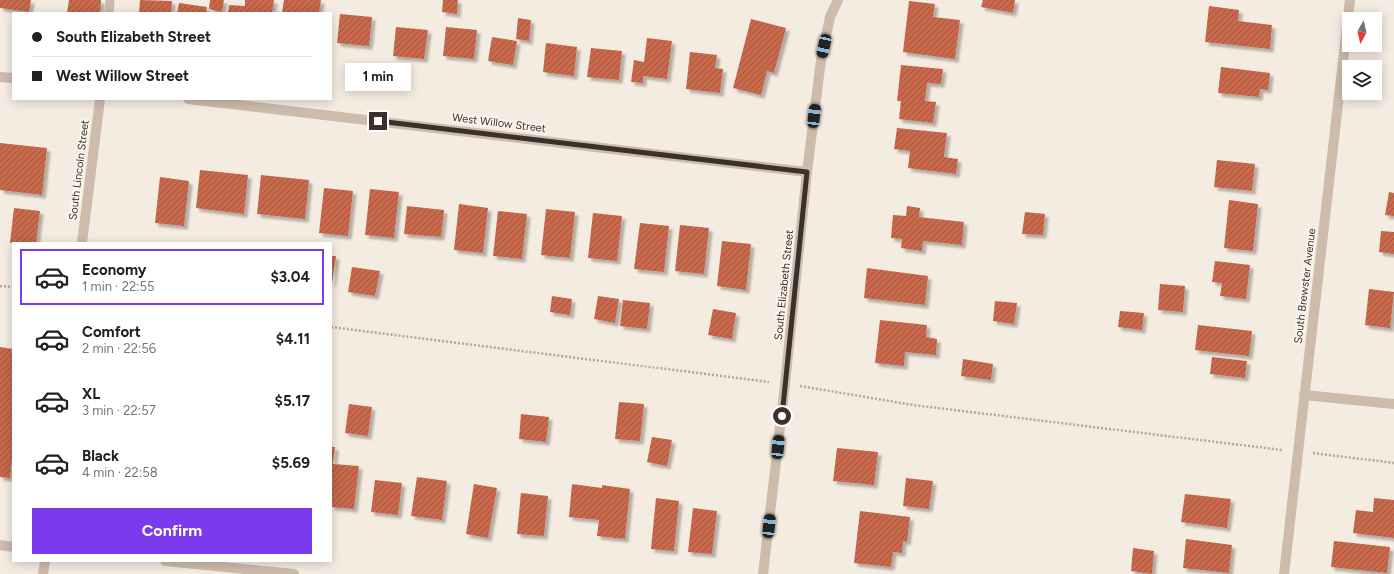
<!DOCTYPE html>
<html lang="en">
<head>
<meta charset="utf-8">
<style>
  :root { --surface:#fff; --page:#f6f6f6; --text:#202124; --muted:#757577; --line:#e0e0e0; --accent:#7c3aed }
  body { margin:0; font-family:Figtree,sans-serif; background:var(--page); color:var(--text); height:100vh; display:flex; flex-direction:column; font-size:15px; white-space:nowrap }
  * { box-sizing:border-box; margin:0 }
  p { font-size:13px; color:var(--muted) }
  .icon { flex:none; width:22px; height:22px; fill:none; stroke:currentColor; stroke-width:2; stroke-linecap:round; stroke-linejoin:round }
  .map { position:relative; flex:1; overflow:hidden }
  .details { position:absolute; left:12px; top:242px; width:320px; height:320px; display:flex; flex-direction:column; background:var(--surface); border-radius:0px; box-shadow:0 2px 10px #0003 }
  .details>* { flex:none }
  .banner { position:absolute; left:12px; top:12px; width:320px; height:88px; border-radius:0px; box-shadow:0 2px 10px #0003; display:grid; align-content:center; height:88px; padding:0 20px; background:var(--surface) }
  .needle { width:26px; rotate:188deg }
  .controls { position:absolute; left:1342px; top:12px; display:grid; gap:8px }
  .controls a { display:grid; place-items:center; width:40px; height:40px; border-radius:0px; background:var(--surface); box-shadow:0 2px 10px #0003; font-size:20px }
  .end { position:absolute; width:18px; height:18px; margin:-9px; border:5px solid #3b302b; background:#fff; box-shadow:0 0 0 2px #fff }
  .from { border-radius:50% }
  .bubble { position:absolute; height:28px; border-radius:0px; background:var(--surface); box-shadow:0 2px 10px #0003; font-size:13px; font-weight:700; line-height:28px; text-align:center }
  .car { position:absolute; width:12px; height:24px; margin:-12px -6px; border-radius:5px; box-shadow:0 0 3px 1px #0007; background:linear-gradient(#222 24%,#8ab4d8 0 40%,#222 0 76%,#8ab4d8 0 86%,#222 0) }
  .banner b { display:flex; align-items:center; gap:14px; height:38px; font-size:15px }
  .banner b+b { border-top:1px solid var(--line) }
  .banner i { width:10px; height:10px; background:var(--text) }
  ul { padding:7px 0 0; list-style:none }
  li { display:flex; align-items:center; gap:12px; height:56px; margin:0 8px 6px; padding:0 12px; border:2px solid transparent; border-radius:0px }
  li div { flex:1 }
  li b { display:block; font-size:15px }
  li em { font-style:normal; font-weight:700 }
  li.on { border-color:var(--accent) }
  li>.icon { width:36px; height:36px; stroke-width:1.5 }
  .cta { display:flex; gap:8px; margin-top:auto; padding:8px 20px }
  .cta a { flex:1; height:46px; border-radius:0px; background:var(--accent); color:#fff; font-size:16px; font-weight:700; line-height:46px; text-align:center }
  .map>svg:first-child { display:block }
  .building { fill:url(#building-hatch); filter:url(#shadow) }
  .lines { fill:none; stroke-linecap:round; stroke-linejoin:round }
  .path { stroke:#b9a596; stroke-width:2.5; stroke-dasharray:2 2; stroke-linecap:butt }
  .service { stroke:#cdbbac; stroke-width:9 }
  .minor { stroke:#cdbbac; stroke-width:10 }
  .route { stroke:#3b302b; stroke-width:5 }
  .labels { text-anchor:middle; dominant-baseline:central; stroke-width:4; stroke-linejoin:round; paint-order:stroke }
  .street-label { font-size:11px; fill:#3b302b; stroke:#fbf5ee }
</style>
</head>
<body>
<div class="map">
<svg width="1394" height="574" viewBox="0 0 1394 574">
  <defs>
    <pattern id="building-hatch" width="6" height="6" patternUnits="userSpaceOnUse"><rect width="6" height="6" fill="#c8694b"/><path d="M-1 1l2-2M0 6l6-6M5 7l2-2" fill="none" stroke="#a4573f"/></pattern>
    <filter id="shadow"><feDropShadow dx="3.5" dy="3.5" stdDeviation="1" flood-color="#0004"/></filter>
  </defs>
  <rect width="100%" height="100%" fill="#f4ebe1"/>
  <!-- building -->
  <g class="building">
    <polygon points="0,0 31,0 29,12 0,8"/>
    <polygon points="69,0 101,0 100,13 67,13"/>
    <polygon points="140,0 172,1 171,13 139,13"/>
    <polygon points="210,0 224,0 222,12 209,9"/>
    <polygon points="245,0 274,0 272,13 228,13 229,5 245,6"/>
    <polygon points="284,0 321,0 319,13 282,13"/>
    <polygon points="443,0 458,0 457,14 442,12"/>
    <polygon points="983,0 1015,0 1013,13 981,7"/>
    <polygon points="909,1 935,4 933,17 960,20 955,59 903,52"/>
    <polygon points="179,3 207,7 206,13 177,13"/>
    <polygon points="1209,6 1239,10 1238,21 1272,25 1270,49 1205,42"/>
    <polygon points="340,14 372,17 369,46 337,43"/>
    <polygon points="518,18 531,20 529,41 516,39"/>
    <polygon points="751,19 786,28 774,73 767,71 761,95 733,88"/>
    <polygon points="396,27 428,30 424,59 393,56"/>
    <polygon points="446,27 477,30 474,59 443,56"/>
    <polygon points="492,37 517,41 513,65 488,61"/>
    <polygon points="647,38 672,41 667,79 643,76 643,83 631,82 634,60 644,62"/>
    <polygon points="546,43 577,47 574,76 543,72"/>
    <polygon points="591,48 622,51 619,80 587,77"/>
    <polygon points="690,52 717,55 715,68 723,69 720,93 686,89"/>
    <polygon points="901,65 943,69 941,84 927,83 925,101 936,102 933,123 899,119 901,101 897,101"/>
    <polygon points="1221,67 1270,73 1268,90 1260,89 1259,97 1218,93"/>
    <polygon points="897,128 947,133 944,157 958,159 956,174 908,168 910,151 894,149"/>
    <polygon points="0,143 47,148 42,195 0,190"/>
    <polygon points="1217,160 1255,164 1252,191 1214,187"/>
    <polygon points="200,170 248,175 244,214 196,208"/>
    <polygon points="261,175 309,180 305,219 257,214"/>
    <polygon points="160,177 189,181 184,226 155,223"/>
    <polygon points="324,188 353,191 348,236 319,233"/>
    <polygon points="370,189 399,192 394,238 365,235"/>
    <polygon points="1389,192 1394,193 1394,216 1385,215"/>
    <polygon points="1229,200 1258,204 1253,251 1224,248"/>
    <polygon points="459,204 488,208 483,253 454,250"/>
    <polygon points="407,206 444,210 441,237 404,234"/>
    <polygon points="907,206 920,208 919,217 964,222 962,245 923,241 922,251 901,248 902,239 891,238 893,215 906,216"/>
    <polygon points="14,208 40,211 36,243 10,243"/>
    <polygon points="546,209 575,212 570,258 541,255"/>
    <polygon points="498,211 527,214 522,259 493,256"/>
    <polygon points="1025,212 1045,214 1043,235 1022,234"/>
    <polygon points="593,213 622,216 617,261 588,258"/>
    <polygon points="640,223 669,226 664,272 634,269"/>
    <polygon points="680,225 709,228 704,274 675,271"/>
    <polygon points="1381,231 1394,232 1394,254 1379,252"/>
    <polygon points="722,241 751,244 746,290 717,286"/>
    <polygon points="331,256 336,256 332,284 331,284"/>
    <polygon points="1215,261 1250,265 1246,299 1220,296 1222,283 1212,282"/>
    <polygon points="352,267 380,271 375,296 348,292"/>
    <polygon points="867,268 928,276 925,305 864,298"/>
    <polygon points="1160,284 1185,286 1183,312 1158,310"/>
    <polygon points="1369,289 1394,292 1390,328 1365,325"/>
    <polygon points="552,296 572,299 570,315 550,312"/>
    <polygon points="598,296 619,299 615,323 594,319"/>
    <polygon points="623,300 650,303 647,329 620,326"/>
    <polygon points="995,301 1017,303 1014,324 993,321"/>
    <polygon points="713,309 736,313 732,339 708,335"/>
    <polygon points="1120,311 1144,313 1142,330 1118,327"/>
    <polygon points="880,320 927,325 926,337 937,339 936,355 905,352 904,366 875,363"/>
    <polygon points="1198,325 1252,331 1249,356 1195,350"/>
    <polygon points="0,347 13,349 13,451 10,478 0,477"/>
    <polygon points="1212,357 1247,361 1245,378 1210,374"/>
    <polygon points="963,359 993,364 991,380 961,376"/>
    <polygon points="619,402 644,404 640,441 615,439"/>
    <polygon points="349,404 372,407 368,436 345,433"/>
    <polygon points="521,414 549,417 546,442 519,439"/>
    <polygon points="652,437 672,440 667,466 647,462"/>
    <polygon points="331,447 335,447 333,464 359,466 354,509 331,507"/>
    <polygon points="837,448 878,452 874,485 833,481"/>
    <polygon points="417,477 447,481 442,520 411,516"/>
    <polygon points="906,478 933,481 929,509 903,506"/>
    <polygon points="375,480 402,483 398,515 371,512"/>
    <polygon points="474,484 497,488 488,538 466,534"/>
    <polygon points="572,484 602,488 602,485 630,489 625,539 597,536 599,520 569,517"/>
    <polygon points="521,493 548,496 544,536 517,534"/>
    <polygon points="1185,494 1231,499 1227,528 1181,522"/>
    <polygon points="656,498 679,501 674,551 651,549"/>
    <polygon points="1374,498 1394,500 1394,538 1353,533 1356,510 1373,512"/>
    <polygon points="693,508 717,511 712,554 688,552"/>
    <polygon points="860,511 910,517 907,542 903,541 902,553 893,552 891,567 854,563"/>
    <polygon points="1186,539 1232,545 1229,573 1183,568"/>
    <polygon points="1334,541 1390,547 1387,573 1331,567"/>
    <polygon points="1133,548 1154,551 1152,574 1131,571"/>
  </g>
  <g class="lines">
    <!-- path -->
    <g class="path">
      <polyline points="0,286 13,287"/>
      <polyline points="331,327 769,382"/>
      <polyline points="800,386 913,405 1282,450"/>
      <polyline points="1313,453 1394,463"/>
    </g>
    <!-- service -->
    <polyline class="service" points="109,13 110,0"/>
    <!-- minor -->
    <g class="minor">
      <polyline points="0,77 13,78"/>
      <polyline points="188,99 807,172"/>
      <polyline points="82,243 100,99"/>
      <polyline points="1304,395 1394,404"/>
      <polyline points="0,545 13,547"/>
      <polyline points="165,561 294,574"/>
      <polyline points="43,574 45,561"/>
      <polyline points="763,574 785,384 807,172 821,60 830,17 838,0"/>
      <polyline points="1284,574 1350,0"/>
    </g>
  </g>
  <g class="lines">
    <!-- route -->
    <polyline class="route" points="378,121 807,172 782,416"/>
  </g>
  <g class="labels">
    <!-- street labels -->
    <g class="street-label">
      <text transform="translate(499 123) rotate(7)">West Willow Street</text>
      <text transform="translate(79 170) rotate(-83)">South Lincoln Street</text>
      <text transform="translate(784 285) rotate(-84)">South Elizabeth Street</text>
      <text transform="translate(1305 286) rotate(-83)">South Brewster Avenue</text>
    </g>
  </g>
</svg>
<div class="controls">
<a><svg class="needle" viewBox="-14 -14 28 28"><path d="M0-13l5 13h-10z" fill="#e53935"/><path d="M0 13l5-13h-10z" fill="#757577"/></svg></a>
<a><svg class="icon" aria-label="layers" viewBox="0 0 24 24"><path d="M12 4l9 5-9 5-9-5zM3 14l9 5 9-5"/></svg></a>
</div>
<i class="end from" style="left:782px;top:416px"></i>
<i class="end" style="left:378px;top:121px"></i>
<div class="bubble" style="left:345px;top:63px;width:66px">1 min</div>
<i class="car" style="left:824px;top:46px;rotate:192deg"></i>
<i class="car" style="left:814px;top:116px;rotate:7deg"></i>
<i class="car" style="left:778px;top:447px;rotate:6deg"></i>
<i class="car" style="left:769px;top:526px;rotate:6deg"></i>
<div class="banner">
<b><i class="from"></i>South Elizabeth Street</b>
<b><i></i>West Willow Street</b>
</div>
<section class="details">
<ul>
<li class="on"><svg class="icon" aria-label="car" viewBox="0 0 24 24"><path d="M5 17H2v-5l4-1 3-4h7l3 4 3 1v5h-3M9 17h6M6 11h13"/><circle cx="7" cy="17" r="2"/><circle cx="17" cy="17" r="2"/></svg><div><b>Economy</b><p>1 min · 22:55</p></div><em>$3.04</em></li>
<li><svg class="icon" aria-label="car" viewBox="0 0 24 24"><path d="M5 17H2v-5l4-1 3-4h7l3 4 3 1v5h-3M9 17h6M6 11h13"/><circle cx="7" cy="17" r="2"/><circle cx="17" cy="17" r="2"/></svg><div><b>Comfort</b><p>2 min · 22:56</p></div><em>$4.11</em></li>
<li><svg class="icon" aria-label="car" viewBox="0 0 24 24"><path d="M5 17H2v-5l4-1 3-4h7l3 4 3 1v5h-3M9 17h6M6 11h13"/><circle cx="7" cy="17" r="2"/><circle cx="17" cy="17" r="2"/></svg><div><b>XL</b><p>3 min · 22:57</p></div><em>$5.17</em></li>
<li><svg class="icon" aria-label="car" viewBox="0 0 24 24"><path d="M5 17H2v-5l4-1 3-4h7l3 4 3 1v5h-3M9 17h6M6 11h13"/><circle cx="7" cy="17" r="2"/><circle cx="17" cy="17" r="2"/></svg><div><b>Black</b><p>4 min · 22:58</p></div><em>$5.69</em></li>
</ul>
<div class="cta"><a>Confirm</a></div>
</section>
</div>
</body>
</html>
